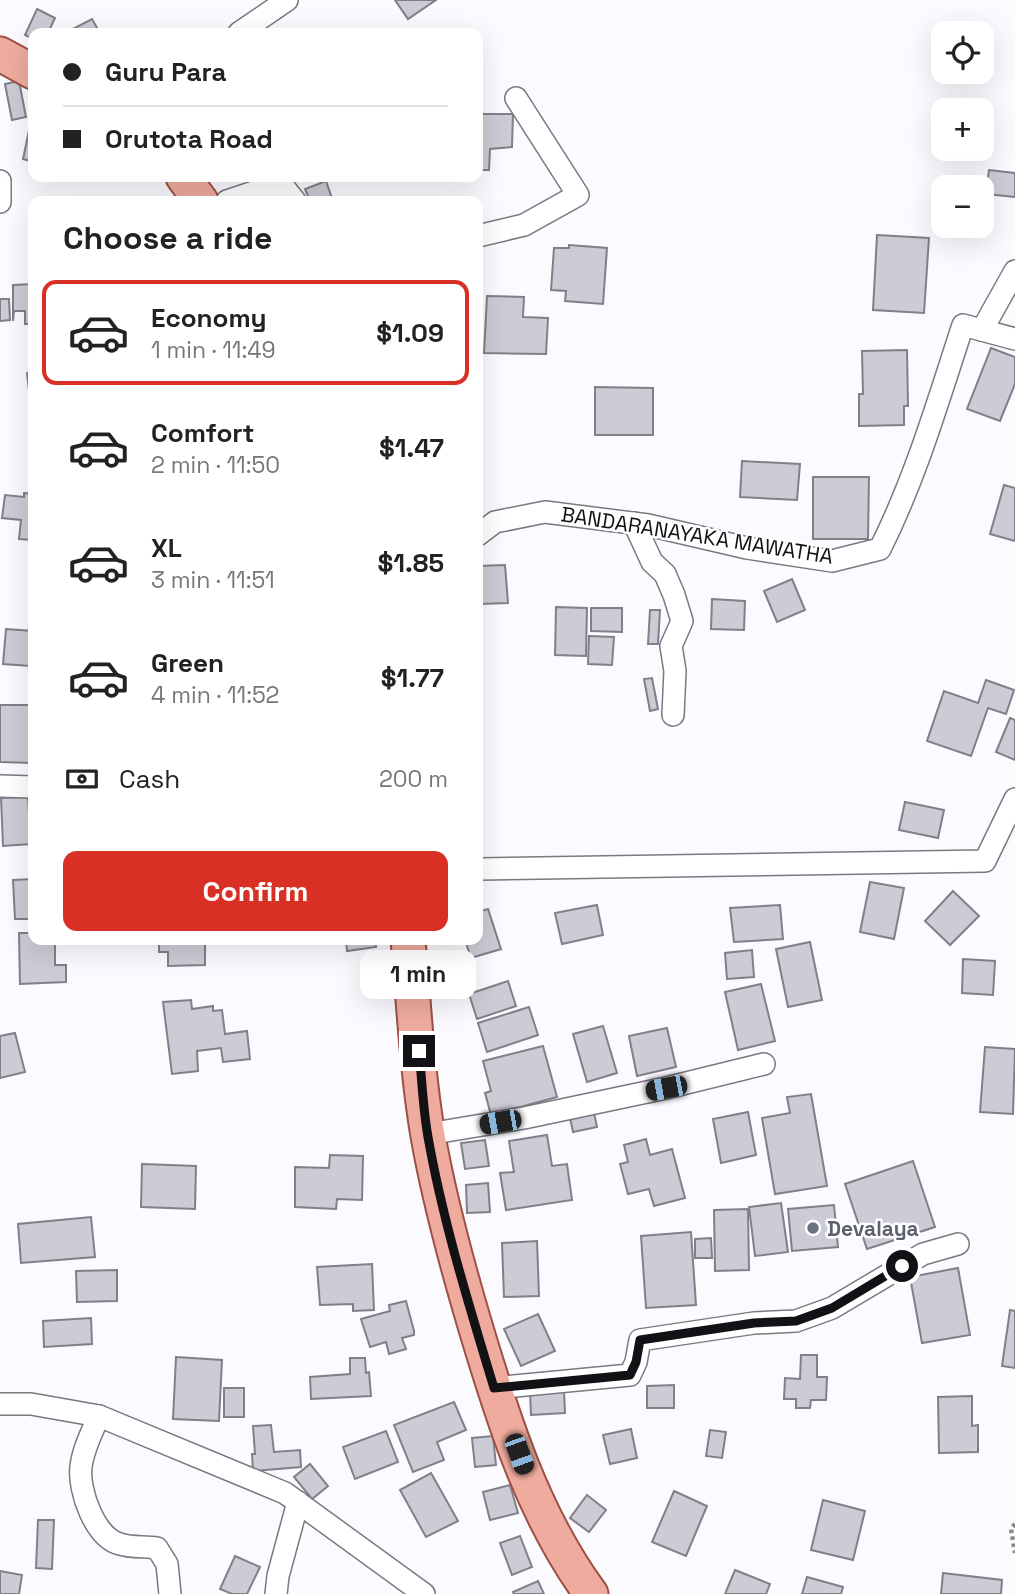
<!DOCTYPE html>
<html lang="en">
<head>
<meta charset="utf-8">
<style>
  :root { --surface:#fff; --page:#f6f6f6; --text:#222; --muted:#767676; --line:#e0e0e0; --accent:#d93025 }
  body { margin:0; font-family:"Space Grotesk",sans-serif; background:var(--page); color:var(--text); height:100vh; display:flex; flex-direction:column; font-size:26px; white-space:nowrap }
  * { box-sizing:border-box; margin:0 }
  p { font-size:23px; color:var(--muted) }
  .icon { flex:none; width:38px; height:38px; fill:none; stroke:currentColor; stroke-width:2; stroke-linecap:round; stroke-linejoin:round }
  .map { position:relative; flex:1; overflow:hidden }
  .panel { position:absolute; left:28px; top:196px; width:455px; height:749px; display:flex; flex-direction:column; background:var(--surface); border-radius:14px; box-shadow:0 7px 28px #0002 }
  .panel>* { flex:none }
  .top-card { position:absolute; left:28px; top:28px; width:455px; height:154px; border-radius:14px; box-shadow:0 7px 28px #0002; display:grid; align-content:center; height:154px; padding:0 35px; background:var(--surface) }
  .controls { position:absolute; left:931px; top:21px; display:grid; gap:14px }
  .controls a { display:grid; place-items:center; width:63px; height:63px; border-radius:14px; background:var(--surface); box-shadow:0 7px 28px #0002; font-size:35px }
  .end { position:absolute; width:32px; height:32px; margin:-16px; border:9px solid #121115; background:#fff; box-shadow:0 0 0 4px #fff }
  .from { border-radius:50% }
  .bubble { position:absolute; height:49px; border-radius:14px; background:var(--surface); box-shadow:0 7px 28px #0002; font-size:23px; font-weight:800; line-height:49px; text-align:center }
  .car { position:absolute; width:21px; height:42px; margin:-21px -10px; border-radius:9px; box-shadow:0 0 5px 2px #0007; background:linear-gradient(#222 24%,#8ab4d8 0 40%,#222 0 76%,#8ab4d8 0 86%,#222 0) }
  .top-card b { display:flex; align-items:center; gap:24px; height:66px; font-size:26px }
  .top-card b+b { border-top:2px solid var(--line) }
  .top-card i { width:18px; height:18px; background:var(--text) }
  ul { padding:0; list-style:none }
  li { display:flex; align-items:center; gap:21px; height:105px; margin:0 14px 10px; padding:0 21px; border:4px solid transparent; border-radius:14px }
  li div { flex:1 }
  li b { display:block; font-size:26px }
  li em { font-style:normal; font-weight:800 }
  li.on { border-color:var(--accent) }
  li>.icon { width:63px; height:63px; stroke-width:1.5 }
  h2 { padding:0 35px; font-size:32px; line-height:84px }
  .pay { display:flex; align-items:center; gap:18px; height:77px; padding:0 35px; font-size:26px }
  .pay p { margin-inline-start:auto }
  .action { display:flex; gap:14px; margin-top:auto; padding:14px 35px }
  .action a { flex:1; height:80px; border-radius:14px; background:var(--accent); color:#fff; font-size:28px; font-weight:800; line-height:80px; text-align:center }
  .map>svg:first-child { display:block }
  .building { fill:#cdcbd5; stroke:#817f88; stroke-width:2 }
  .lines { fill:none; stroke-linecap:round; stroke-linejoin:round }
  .street-casing { stroke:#7a7881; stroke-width:24 }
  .primary-casing { stroke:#9b5144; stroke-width:37 }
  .path { stroke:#88878b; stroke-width:4.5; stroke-dasharray:3.5 3.5; stroke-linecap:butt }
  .street { stroke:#fff; stroke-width:21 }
  .primary { stroke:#efac9e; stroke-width:33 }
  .route { stroke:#121115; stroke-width:9 }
  .worship-dot { fill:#6b7280; stroke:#fff; stroke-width:2.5 }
  .labels { text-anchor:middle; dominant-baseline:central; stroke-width:5; stroke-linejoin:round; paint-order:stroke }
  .street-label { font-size:21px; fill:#121115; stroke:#fff }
  .worship-label { font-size:21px; font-weight:bold; fill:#5b616d; stroke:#fff; text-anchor:start }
</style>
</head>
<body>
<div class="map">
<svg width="1015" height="1594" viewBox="0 0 1015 1594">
  <rect width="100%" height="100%" fill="#fbfafe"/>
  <!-- building -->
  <g class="building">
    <polygon points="395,0 436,0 408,19"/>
    <polygon points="37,9 55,18 48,33 33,33 33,39 25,35"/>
    <polygon points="92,19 100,33 70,33 69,31"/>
    <polygon points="19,81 26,117 12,120 5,84"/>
    <polygon points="478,114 513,114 512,147 490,149 489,170 478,170"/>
    <polygon points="31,121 33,122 33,162 23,159"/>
    <polygon points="989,170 1015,173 1015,197 986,194"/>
    <polygon points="326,181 333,201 310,201 305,189"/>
    <polygon points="877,235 929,238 924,313 873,310"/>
    <polygon points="569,245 607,248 603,304 565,301 566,291 551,290 554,248 569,248"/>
    <polygon points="33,284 33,324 25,324 25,311 14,311 13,321 13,285"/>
    <polygon points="487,296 524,297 523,317 548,318 546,354 484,353"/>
    <polygon points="0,299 9,299 10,320 0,321"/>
    <polygon points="991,348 1015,357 1015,384 1000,421 967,409"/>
    <polygon points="907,350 908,406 904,406 904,425 859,426 859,394 863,394 862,351"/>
    <polygon points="33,372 33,399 30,399 27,373"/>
    <polygon points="595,387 653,388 653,435 595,435"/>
    <polygon points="742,461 800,464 797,500 740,497"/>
    <polygon points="813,477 869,477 868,539 813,539"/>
    <polygon points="1004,485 1015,488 1015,541 990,534"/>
    <polygon points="24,493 33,494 33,540 19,539 21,520 2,518 5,495 24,497"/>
    <polygon points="505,565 508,603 479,604 478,566"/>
    <polygon points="792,579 805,610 777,622 764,591"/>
    <polygon points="712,599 745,601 744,630 711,629"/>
    <polygon points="556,607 587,608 586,656 555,655"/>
    <polygon points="591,608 622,608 622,632 591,631"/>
    <polygon points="650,610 660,610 658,644 648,644"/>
    <polygon points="6,629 33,631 30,666 3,664"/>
    <polygon points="589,636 614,637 612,665 588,664"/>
    <polygon points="652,678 658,709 650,711 644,679"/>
    <polygon points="986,680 1014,690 1006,714 988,708 971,756 927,741 944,691 978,703"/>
    <polygon points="0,705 33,705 33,763 0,762"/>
    <polygon points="1010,718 1015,720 1015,760 996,752"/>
    <polygon points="28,797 31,844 3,846 1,798"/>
    <polygon points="905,802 944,810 938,838 899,830"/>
    <polygon points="33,879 33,919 15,919 13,880"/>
    <polygon points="870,882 904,888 894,939 860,932"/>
    <polygon points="953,891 979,916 950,945 925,921"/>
    <polygon points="597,905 603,935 562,944 555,913"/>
    <polygon points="780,905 783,939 734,942 730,908"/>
    <polygon points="488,909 501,949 471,958 465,940 478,940 478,912"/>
    <polygon points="19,933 33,933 33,940 55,940 55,965 66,965 66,982 20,984"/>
    <polygon points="159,940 205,940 205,965 168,966 168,952 159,952"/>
    <polygon points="346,940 375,940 376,947 347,951"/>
    <polygon points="810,942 822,1000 788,1007 776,949"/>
    <polygon points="752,950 754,977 727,979 725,953"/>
    <polygon points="963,959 995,961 993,995 962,993"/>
    <polygon points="508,981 516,1006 477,1019 469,994"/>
    <polygon points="761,984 775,1041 738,1050 725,992"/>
    <polygon points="191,1000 192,1009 213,1006 213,1011 222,1010 225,1034 247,1031 250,1059 223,1062 221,1048 197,1051 198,1071 172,1074 163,1002"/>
    <polygon points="529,1007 538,1035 487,1052 478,1023"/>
    <polygon points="603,1026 617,1073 587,1082 573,1034"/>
    <polygon points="667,1028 676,1067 637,1076 629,1036"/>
    <polygon points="15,1033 25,1072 0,1078 0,1036"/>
    <polygon points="543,1046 557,1097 491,1115 485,1093 491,1091 483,1061"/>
    <polygon points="985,1047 1015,1049 1013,1114 980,1112"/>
    <polygon points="811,1094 827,1186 775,1194 762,1118 790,1113 787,1097"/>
    <polygon points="593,1108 597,1127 573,1132 569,1113"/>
    <polygon points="748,1112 756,1155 721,1163 713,1119"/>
    <polygon points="547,1135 552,1166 567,1164 572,1200 506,1210 500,1173 514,1172 509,1141"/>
    <polygon points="646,1139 650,1155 672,1149 685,1198 654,1206 649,1189 628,1194 620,1164 628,1162 624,1145"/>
    <polygon points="485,1140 489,1166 465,1169 461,1143"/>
    <polygon points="330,1155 363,1156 362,1200 337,1199 336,1209 295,1207 295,1167 329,1168"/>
    <polygon points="913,1161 935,1227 867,1249 845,1184"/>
    <polygon points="142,1164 196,1166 195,1209 141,1207"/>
    <polygon points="488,1183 490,1212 467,1213 466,1185"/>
    <polygon points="781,1203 788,1252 755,1256 749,1207"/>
    <polygon points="834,1205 838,1247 792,1251 788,1209"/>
    <polygon points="748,1209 749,1270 715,1271 714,1210"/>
    <polygon points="91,1217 95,1257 21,1263 18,1224"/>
    <polygon points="691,1232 696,1305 646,1308 641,1236"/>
    <polygon points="711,1238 712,1258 695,1258 695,1239"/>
    <polygon points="537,1241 539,1296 504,1297 502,1243"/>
    <polygon points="372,1264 374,1310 353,1311 353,1304 320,1305 317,1267"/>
    <polygon points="958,1268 970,1335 922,1343 910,1277"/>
    <polygon points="117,1270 117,1301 77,1302 76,1271"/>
    <polygon points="406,1301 414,1331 414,1335 402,1338 406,1349 389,1354 386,1342 370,1347 361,1319 390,1311 389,1305"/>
    <polygon points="1010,1310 1015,1311 1015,1368 1002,1366"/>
    <polygon points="538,1314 555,1351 521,1366 504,1329"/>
    <polygon points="91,1318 92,1344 44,1347 43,1321"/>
    <polygon points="801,1355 817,1355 817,1377 827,1377 826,1400 811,1400 810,1408 796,1408 796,1399 784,1399 785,1378 800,1379"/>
    <polygon points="176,1357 222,1360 219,1421 173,1419"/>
    <polygon points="350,1358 365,1358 366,1373 369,1372 371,1396 311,1399 310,1377 350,1374"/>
    <polygon points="674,1385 674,1408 647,1408 647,1386"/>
    <rect x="224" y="1388" width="20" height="29"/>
    <polygon points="564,1389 565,1413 531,1415 530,1391"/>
    <polygon points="972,1396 972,1426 978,1425 978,1452 939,1453 938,1397"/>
    <polygon points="454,1402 466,1430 437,1442 444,1460 413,1472 394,1425"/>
    <polygon points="271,1425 274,1452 300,1450 301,1467 253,1471 252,1454 255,1454 253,1426"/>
    <polygon points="631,1429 637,1458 610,1464 603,1435"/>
    <polygon points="710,1430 726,1432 722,1458 706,1456"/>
    <polygon points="386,1431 398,1462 355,1479 343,1447"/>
    <polygon points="493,1436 496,1465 475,1467 472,1438"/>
    <polygon points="310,1464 328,1486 312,1499 294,1477"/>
    <polygon points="431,1473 458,1521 426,1537 400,1490"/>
    <polygon points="510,1485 518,1513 490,1520 483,1492"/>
    <polygon points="674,1491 707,1506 686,1556 652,1542"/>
    <polygon points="587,1495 606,1510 589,1532 570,1518"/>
    <polygon points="823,1500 865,1511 853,1560 811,1550"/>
    <polygon points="38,1520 54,1520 52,1569 36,1568"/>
    <polygon points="520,1536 532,1567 512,1575 500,1543"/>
    <polygon points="235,1556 260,1567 247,1594 232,1594 220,1589"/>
    <polygon points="735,1570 770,1584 766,1594 725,1594"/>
    <polygon points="0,1571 22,1575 19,1594 0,1594"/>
    <polygon points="943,1573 1002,1580 1001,1594 941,1594"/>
    <polygon points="807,1577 843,1587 841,1594 802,1594"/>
    <polygon points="538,1581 544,1594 514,1594 513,1592"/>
  </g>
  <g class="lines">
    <!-- street casing -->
    <g class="street-casing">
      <g id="street">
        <polyline points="239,33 287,0"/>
        <polyline points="0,181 0,202"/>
        <polyline points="227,201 266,188 283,186 295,201"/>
        <polyline points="478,236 524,225 578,195 516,98"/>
        <polyline points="982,330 1015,271"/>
        <polyline points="634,523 652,562 665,574 674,595 682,621 671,646 675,671 673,715"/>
        <path d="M478,535L495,522L545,512L648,525L747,548L832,561L880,549C916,477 938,401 963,325L1015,339"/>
        <polyline points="0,786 33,787"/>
        <polyline points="478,869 985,861 1015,799"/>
        <polyline points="428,1134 524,1118 666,1088 764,1064"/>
        <polyline points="494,1388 630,1375 636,1362 640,1340 754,1323 796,1321 832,1308 923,1254 958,1244"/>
        <polyline points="0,1404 31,1404 99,1416 285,1493 424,1594"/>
        <path d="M99,1416C92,1432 83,1449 81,1467C78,1490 95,1538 120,1544C131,1548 145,1546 157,1548L167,1564L170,1594"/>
        <polyline points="276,1594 278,1576 298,1502"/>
      </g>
    </g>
    <!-- primary casing -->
    <g class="primary-casing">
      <g id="primary">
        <polyline points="0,54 33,72"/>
        <polyline points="183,177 201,201"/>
        <path d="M408,940C414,1005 417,1071 428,1136C439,1198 456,1261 474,1322C502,1416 532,1514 591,1594"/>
      </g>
    </g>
    <!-- path -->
    <polyline class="path" points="1015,1524 1011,1529 1015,1553"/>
    <!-- street -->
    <use href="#street" class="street"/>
    <!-- primary -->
    <use href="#primary" class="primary"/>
  </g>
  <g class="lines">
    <!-- route -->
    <path class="route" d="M419,1051C422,1080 423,1109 428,1137C443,1222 469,1305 494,1388L630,1375L636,1362L640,1340L754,1323L796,1321L832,1308L902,1266"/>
  </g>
  <!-- markers -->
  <circle class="worship-dot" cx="813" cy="1228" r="7"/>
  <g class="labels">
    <!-- street labels -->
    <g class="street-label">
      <text transform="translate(697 535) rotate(9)">BANDARANAYAKA MAWATHA</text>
    </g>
    <!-- worship labels -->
    <g class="worship-label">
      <text x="827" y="1228">Devalaya</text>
    </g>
  </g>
</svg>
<div class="controls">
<a><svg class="icon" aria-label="locate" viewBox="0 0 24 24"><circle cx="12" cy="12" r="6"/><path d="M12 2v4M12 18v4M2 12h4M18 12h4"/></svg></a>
<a>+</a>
<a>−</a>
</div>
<i class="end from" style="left:902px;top:1266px"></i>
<i class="end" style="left:419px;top:1051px"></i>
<div class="bubble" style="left:360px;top:950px;width:116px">1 min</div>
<i class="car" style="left:666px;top:1088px;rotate:259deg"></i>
<i class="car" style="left:500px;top:1122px;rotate:260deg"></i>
<i class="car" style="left:519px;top:1454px;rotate:160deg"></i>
<div class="top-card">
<b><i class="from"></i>Guru Para</b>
<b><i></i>Orutota Road</b>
</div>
<section class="panel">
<h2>Choose a ride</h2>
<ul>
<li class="on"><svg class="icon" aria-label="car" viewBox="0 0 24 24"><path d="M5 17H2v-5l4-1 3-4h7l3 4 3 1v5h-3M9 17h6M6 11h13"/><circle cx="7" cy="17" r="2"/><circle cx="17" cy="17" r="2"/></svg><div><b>Economy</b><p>1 min · 11:49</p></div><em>$1.09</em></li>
<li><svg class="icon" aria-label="car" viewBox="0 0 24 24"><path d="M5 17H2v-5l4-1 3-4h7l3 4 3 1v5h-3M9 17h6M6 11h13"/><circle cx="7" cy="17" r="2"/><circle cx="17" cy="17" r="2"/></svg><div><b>Comfort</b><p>2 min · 11:50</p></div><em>$1.47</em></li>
<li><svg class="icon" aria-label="car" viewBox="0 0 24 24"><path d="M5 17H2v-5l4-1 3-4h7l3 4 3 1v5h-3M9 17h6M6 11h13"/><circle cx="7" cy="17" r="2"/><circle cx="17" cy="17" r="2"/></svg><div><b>XL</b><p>3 min · 11:51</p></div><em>$1.85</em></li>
<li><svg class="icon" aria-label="car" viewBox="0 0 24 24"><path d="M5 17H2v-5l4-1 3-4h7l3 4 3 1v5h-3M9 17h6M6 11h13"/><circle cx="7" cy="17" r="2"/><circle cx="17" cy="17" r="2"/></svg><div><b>Green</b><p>4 min · 11:52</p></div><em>$1.77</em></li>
</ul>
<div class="pay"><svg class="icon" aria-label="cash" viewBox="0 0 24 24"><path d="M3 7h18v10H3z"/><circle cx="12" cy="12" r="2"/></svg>Cash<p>200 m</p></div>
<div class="action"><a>Confirm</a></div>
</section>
</div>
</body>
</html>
